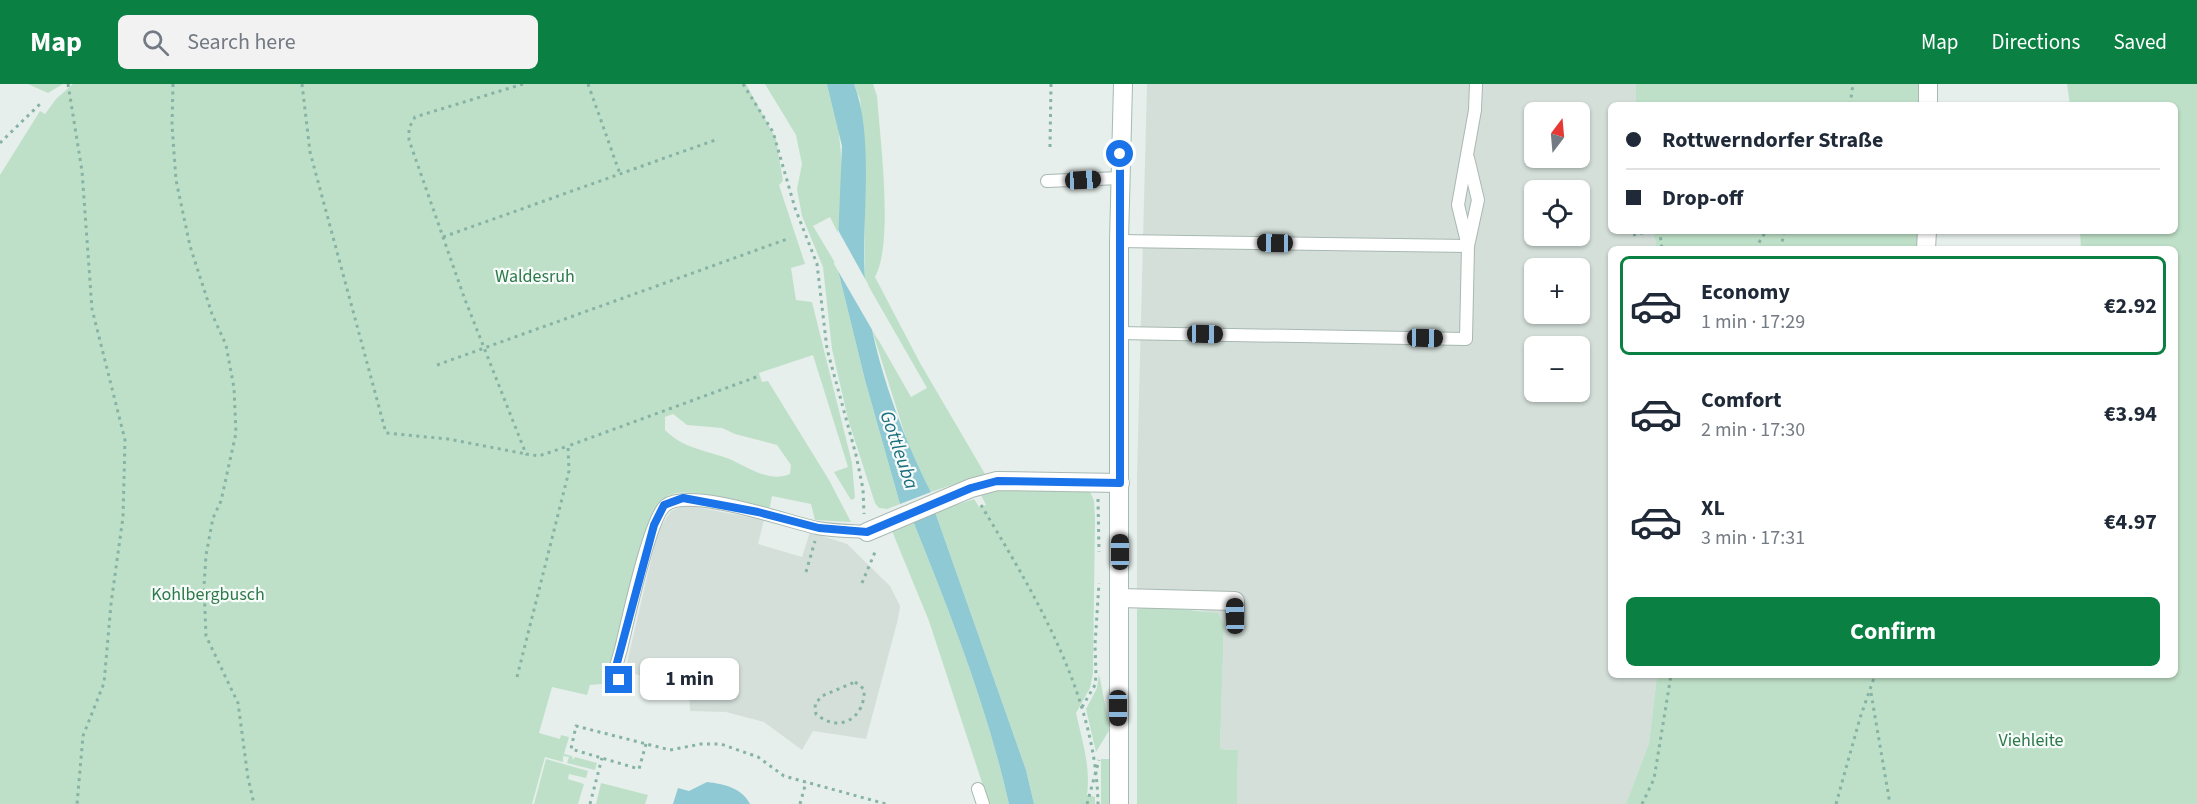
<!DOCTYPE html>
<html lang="en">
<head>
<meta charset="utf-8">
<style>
  :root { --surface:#fff; --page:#f2f2f3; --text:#1f2937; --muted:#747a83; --line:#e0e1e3; --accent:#0b8043 }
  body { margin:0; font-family:"Source Sans 3",sans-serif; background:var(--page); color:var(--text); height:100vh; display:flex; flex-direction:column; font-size:22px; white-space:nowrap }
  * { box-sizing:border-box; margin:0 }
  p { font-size:20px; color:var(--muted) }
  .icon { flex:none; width:33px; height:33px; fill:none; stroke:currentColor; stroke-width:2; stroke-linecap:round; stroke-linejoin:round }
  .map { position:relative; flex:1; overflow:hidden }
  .side { position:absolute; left:1608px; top:162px; width:570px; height:432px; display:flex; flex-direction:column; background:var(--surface); border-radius:9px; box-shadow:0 2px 4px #0004 }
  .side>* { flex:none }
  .hud { position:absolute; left:1608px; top:18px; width:570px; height:132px; border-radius:9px; box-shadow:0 2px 4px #0004; display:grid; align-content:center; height:132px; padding:0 18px; background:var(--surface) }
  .needle { width:39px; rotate:16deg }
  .controls { position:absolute; left:1524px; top:18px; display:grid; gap:12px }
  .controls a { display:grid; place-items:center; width:66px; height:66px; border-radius:9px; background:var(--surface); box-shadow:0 2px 4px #0004; font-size:30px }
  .end { position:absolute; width:27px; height:27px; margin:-14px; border:8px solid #1a73e8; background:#fff; box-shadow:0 0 0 3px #fff }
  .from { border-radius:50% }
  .bubble { position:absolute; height:42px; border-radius:9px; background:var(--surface); box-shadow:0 2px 4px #0004; font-size:20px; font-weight:700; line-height:42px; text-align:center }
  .car { position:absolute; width:18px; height:36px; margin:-18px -9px; border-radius:8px; box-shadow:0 0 4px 2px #0007; background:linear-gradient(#222 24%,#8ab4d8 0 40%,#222 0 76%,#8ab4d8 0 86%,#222 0) }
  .hud b { display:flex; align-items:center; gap:21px; height:57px; font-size:22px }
  .hud b+b { border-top:2px solid var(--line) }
  .hud i { width:15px; height:15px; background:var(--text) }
  ul { padding:10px 0 0; list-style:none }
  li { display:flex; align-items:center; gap:18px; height:99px; margin:0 12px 9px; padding:0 6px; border:3px solid transparent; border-radius:9px }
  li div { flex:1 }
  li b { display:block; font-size:22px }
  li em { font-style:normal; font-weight:700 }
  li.selected { border-color:var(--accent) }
  li>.icon { width:54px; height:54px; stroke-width:1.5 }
  .action { display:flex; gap:12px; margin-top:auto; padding:12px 18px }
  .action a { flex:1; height:69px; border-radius:9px; background:var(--accent); color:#fff; font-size:24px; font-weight:700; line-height:69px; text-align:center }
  header { display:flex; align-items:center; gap:36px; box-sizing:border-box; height:84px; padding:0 30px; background:var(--accent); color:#fff }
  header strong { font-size:28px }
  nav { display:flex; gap:33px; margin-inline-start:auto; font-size:21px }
  .search { width:420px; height:54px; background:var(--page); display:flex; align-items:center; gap:15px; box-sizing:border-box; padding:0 21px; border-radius:9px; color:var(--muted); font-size:22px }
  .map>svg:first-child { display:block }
  .built { fill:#d4dfda; fill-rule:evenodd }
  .green { fill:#bfe0c8; fill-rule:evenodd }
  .water { fill:#8ec9d4 }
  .pier { fill:#e6efeb }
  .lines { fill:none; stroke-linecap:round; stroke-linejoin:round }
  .lane-casing { stroke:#a8b8b2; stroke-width:14 }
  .street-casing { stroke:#a8b8b2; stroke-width:20 }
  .secondary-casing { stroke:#a4bbb3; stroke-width:20 }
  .path { stroke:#86b3a5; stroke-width:3; stroke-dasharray:3 4.5; stroke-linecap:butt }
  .lane { stroke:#fff; stroke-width:12 }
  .street { stroke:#fff; stroke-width:18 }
  .secondary { stroke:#fff; stroke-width:18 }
  .route { stroke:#1a73e8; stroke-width:8 }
  .labels { text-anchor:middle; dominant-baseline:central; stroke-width:4.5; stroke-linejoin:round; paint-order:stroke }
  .park-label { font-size:18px; fill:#2d7a4b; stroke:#f7fbf9 }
  .water-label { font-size:20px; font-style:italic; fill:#1c6f80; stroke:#f7fbf9 }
</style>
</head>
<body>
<header>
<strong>Map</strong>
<div class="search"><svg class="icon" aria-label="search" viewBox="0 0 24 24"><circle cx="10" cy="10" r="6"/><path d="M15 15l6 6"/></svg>Search here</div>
<nav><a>Map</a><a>Directions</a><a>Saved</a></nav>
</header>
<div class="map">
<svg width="2197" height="720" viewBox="0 0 2197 720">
  <rect width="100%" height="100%" fill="#e6efeb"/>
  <!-- built -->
  <g class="built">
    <path d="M1147,0H1636V21H1611V147H1653L1657,165H1611V591H1657L1649,659L1626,720H1237L1238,666L1220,665L1224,540L1217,530L1195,525L1149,522L1137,526V391ZM1534,28H1580V74H1534ZM1534,106H1580V152H1534ZM1534,184H1580V230H1534ZM1534,262H1580V308H1534Z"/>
    <polygon points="685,421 764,436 758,460 802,473 810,448 847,460 890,502 900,522 898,535 866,655 813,647 802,666 764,638 726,628 690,627 689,606 625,587 658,446 671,427"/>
  </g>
  <!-- green -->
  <g class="green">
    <polygon points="28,0 63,0 48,9"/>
    <path d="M73,0H746L776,55L783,97L779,101L805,180L791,184L796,216L812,218L852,379L855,414L851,416L834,388L848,383L813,271L759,289L762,298L768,297L829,396L851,438L815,436L811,420L772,412L769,427C745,421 687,399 666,413C657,419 653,431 648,441C639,475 606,569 614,599L590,601L587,611L552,603L539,649L560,655L561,651L569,653L564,670L572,672L573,676L575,673L597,679L595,686L567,679L569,673L563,672V678L545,673L532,720H0V91L40,27L45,30L56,15ZM673,330L687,341L722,344L735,350L777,361L791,381L790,390C767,400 745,380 724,373C702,366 682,363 665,346V333Z"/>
    <path d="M765,0H827C845,50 843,101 840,153L830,133L813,142L837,182L865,296L900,420L887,425L879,424L875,419L848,335L832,265L823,183L802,132L797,105L802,80L796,51Z"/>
    <path d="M854,0H873L877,12C880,54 894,159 875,193L920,279L985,390L931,408L911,370L871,243L911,313L927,304L865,196L864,55L860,15Z"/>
    <rect x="1636" y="0" width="283" height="21"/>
    <polygon points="2067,0 2197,0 2197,720 1626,720 1649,659 1657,591 2175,591 2175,165 2081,165 2080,147 2175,147 2175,21 2070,21"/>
    <polygon points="1653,147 1919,147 1919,165 1657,165"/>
    <path d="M1089,405L1094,417L1095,434L1093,589L1090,604L1076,629C1082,656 1091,683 1087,711L1095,713V720H1034L1026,686L935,428L974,415L979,423L986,421L980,409L996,406Z"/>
    <path d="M913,437C950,529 987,622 1009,720H989L929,537L892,447Z"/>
    <polygon points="1149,522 1218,529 1224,540 1220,665 1238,666 1237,720 1137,720 1137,526"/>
    <polygon points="1099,590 1110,645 1096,668 1086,625 1097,604"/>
    <polygon points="546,675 588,687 586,694 569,690 568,695 584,700 578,720 534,720"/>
    <polygon points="1101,675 1109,675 1110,720 1101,720"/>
    <polygon points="601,699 648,711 645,720 596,720"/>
  </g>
  <!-- water -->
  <g class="water">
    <path d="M827,0H854C875,54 861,137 865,195C868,259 901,351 931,408L900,420L865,296L837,182L842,62Z"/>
    <path d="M935,428L1026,686L1034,720H1009C987,622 950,529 913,437Z"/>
    <path d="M707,698C724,700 742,704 750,720H673L678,704L689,707Z"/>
  </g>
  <!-- pier -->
  <polygon class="pier" points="838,146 868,200 878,256 834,180"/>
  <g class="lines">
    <!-- lane casing -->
    <g class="lane-casing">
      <g id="lane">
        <polyline points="1047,97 1120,94"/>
        <polyline points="1119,157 1468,162"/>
        <polyline points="1467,158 1458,121 1475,26 1476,0"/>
        <polyline points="1119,249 1466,255 1468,162 1478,116 1468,74"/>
        <path d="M619,596L617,579L621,565C627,540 650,432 666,421C690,403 786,437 817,444C833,447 851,447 867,448"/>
        <polyline points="978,705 983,720"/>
      </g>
    </g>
    <!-- street casing -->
    <g class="street-casing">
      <g id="street">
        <polyline points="1928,21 1928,0"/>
        <polyline points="1926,165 1927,147"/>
        <polyline points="867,448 971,404 997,397 1120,399"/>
        <polyline points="1120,514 1235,517 1235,532"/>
      </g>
    </g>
    <!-- secondary casing -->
    <g class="secondary-casing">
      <polyline id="secondary" points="1119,720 1119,157 1123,0"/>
    </g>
    <!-- path -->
    <g class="path">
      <polyline points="68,0 82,87 92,225 125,356 123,433 111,520 104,599 83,652 77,720"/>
      <polyline points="173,0 172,41 176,96 190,162 212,230 226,261 234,304 236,349 221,417 213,434 206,471 204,502 206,552 238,619 248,694 254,720"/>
      <polyline points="302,0 310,68 386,349 448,355 526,370"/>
      <polyline points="523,0 415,33 409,44 409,56 464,213 526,370 539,372 568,362"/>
      <polyline points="588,0 620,90"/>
      <polyline points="743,0 773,48 795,124 817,180 827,265 856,371 863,405 864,430"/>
      <polyline points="1850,21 1853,0"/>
      <polyline points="0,59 42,18"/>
      <polyline points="1050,63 1051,0"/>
      <polyline points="1657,147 1660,150 1662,165"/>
      <polyline points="1633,151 1652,147"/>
      <polyline points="443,153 718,55"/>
      <polyline points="1755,165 1766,147"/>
      <polyline points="1781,165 1784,147"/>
      <polyline points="437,281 790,154"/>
      <polyline points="1098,415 1099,468"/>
      <path d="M981,421C1035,511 1096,611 1098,720"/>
      <polyline points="806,488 815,457"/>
      <polyline points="862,499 875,468"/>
      <polyline points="517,593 569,387 568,362 759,292"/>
      <path d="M855,598L864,605C866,634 839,650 816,630L815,620L822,612Z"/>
      <polyline points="1871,609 1890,720"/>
      <polyline points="1082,623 1095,601 1096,591 1095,561 1099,499"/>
      <polyline points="646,660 639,685 571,665 576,642 670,666 701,660 721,660 758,673 784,692 886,720"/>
      <polyline points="590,720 602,674"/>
      <polyline points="800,720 806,698"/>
      <polyline points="1087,720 1099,676"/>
      <polyline points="1642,720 1654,695 1671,591"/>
      <polyline points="1836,720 1860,634 1875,591"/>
    </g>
    <!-- lane -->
    <use href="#lane" class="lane"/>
    <!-- street -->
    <use href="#street" class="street"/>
    <!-- secondary -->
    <use href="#secondary" class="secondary"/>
  </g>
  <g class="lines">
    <!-- route -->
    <polyline class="route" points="619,596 617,579 654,441 664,421 683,414 758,428 819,444 867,448 971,404 997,397 1120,399 1120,70"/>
  </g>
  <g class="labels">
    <!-- park labels -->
    <g class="park-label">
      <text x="535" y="192">Waldesruh</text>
      <text x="208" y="510">Kohlbergbusch</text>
      <text x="2031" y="656">Viehleite</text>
    </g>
    <!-- water labels -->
    <g class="water-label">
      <text transform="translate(899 366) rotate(71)">Gottleuba</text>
    </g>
  </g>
</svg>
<div class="controls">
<a><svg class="needle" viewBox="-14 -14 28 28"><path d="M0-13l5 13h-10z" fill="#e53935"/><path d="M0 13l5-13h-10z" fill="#747a83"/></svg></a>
<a><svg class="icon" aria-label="locate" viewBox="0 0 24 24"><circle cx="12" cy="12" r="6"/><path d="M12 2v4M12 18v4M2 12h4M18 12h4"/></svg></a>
<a>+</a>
<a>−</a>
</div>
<i class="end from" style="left:1120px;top:70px"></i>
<i class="end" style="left:619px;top:596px"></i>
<div class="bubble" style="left:640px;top:574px;width:99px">1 min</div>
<i class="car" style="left:1083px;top:96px;rotate:87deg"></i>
<i class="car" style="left:1275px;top:159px;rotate:271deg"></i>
<i class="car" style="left:1205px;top:250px;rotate:91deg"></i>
<i class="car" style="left:1425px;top:254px;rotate:91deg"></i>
<i class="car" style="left:1120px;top:468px;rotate:0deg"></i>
<i class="car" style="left:1235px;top:532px;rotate:359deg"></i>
<i class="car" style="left:1118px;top:624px;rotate:180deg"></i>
<div class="hud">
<b><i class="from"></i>Rottwerndorfer Straße</b>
<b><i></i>Drop-off</b>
</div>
<section class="side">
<ul>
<li class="selected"><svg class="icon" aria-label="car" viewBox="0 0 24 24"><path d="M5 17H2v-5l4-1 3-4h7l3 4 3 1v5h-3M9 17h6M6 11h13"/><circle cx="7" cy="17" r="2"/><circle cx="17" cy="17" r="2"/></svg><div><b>Economy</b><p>1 min · 17:29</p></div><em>€2.92</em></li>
<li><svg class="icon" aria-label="car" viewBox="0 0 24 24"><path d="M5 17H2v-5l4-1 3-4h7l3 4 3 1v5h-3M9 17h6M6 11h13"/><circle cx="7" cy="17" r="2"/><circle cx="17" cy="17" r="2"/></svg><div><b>Comfort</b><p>2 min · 17:30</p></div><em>€3.94</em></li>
<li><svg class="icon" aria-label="car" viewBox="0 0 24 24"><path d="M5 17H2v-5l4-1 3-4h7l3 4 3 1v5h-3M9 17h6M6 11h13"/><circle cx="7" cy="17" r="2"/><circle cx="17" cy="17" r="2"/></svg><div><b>XL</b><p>3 min · 17:31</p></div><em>€4.97</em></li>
</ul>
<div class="action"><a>Confirm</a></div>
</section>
</div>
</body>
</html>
